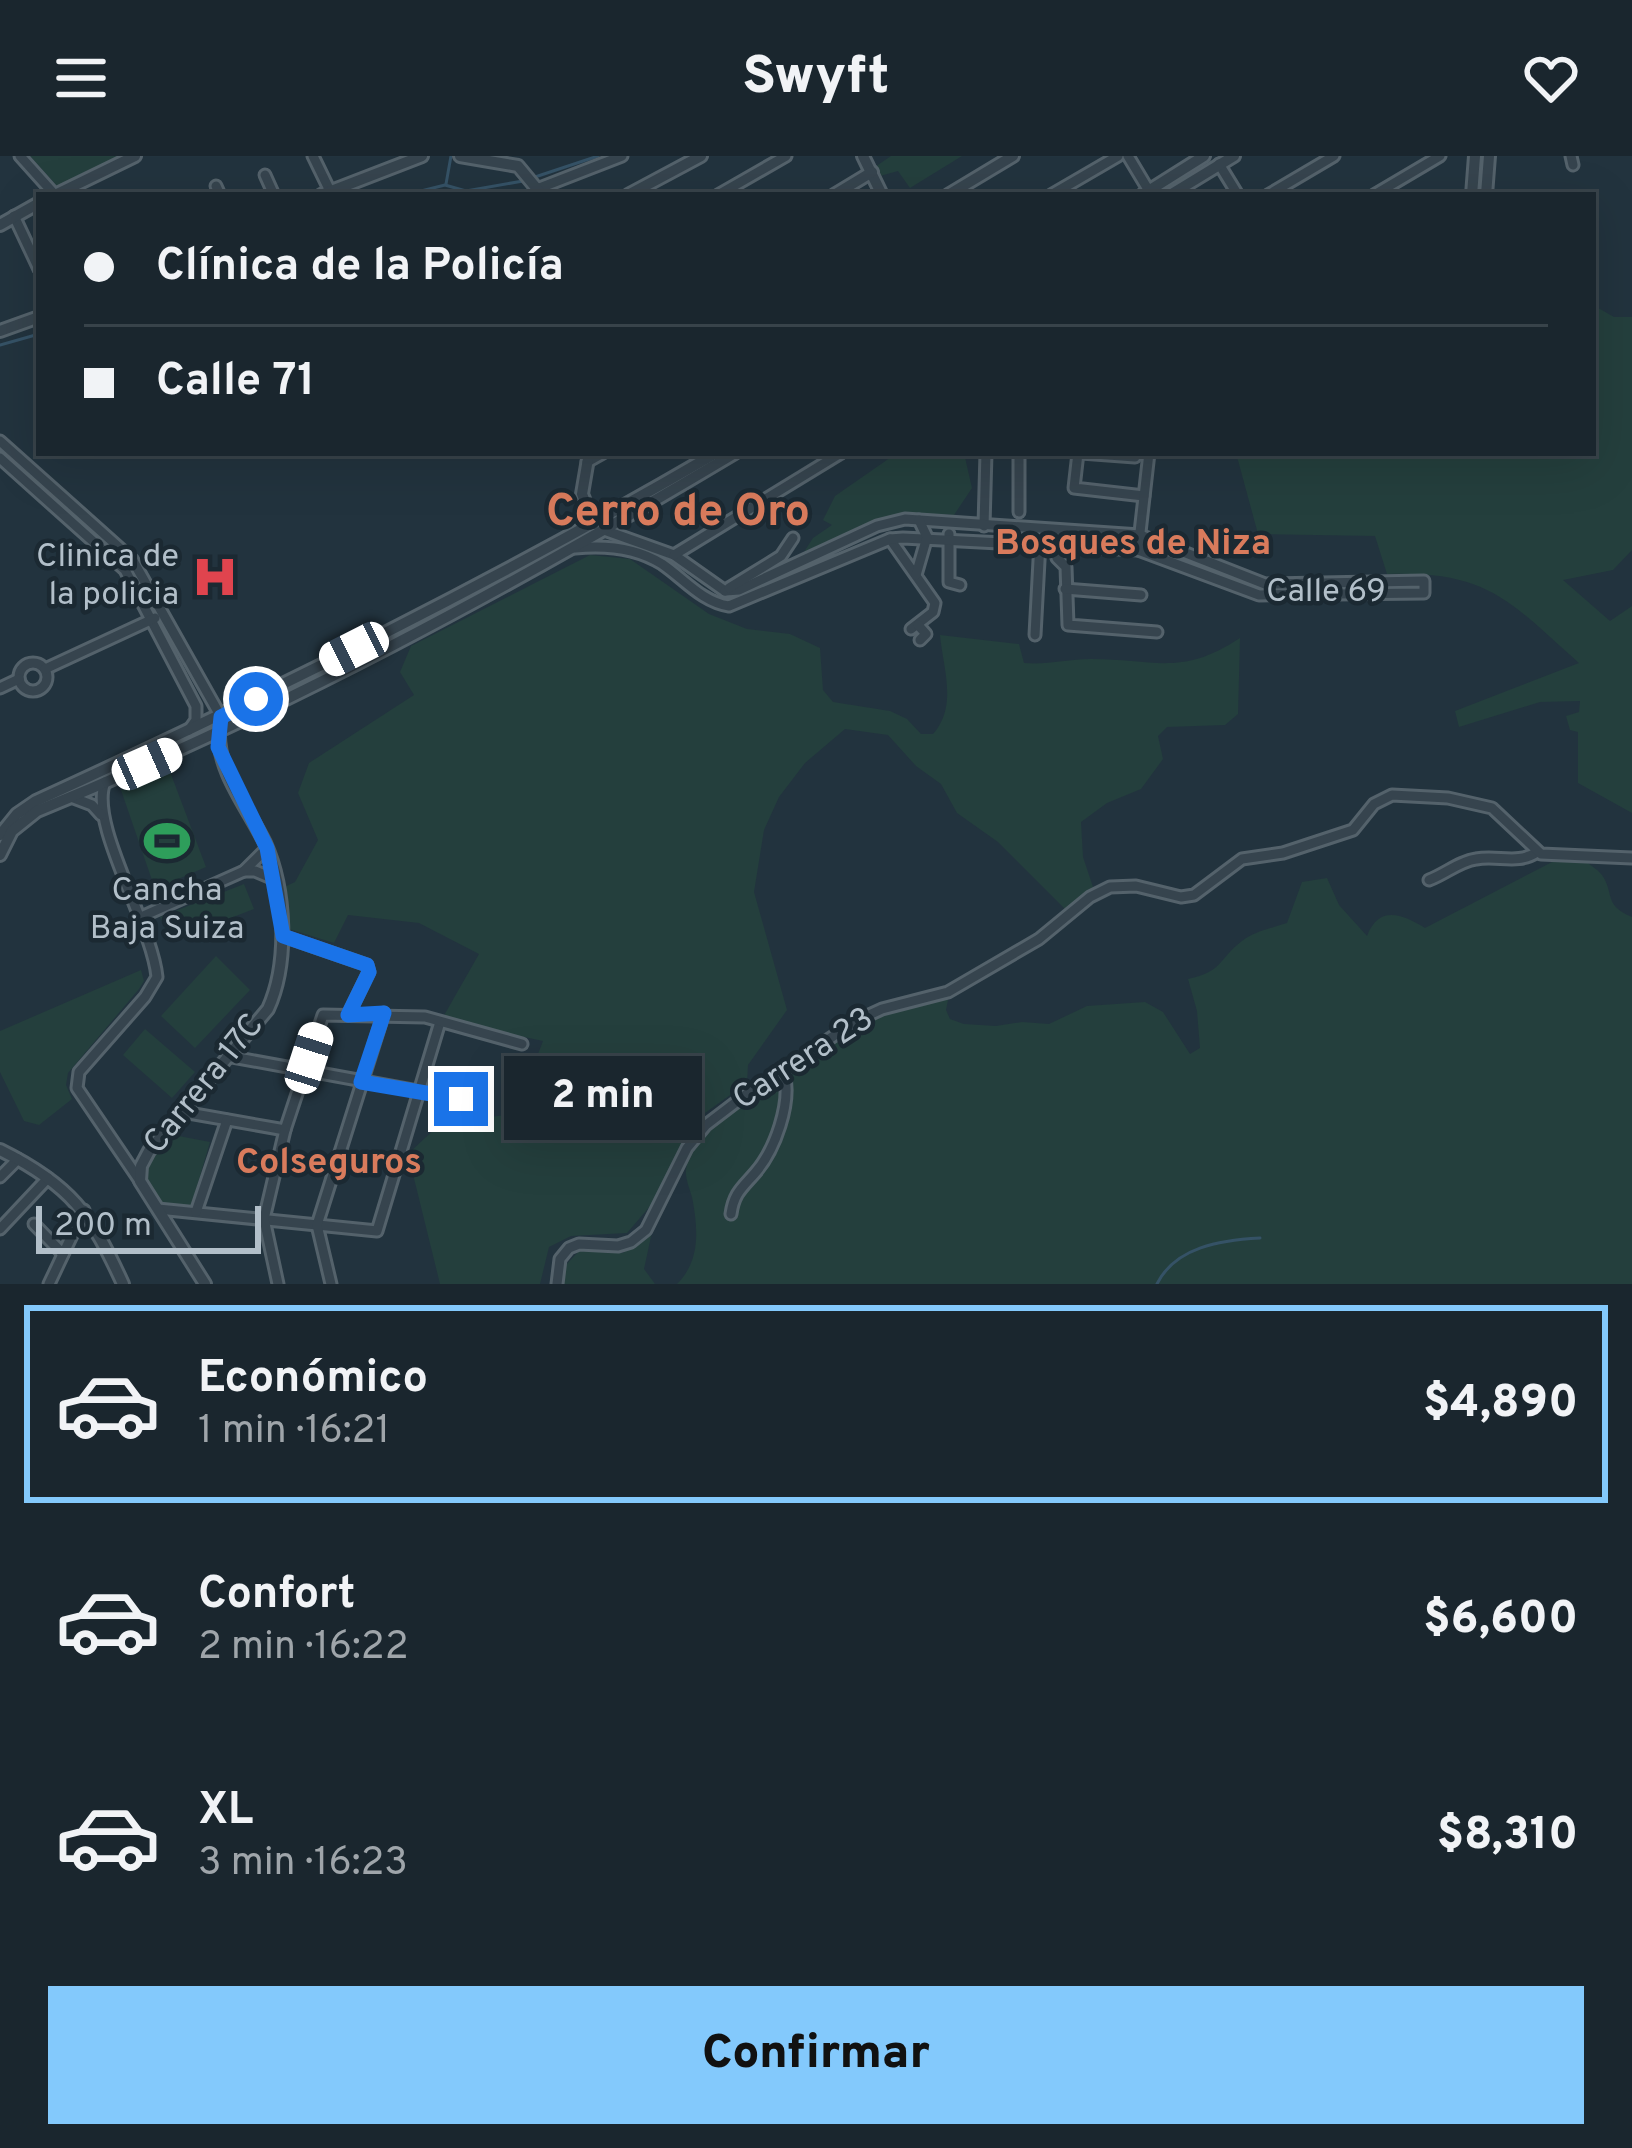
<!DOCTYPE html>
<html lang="es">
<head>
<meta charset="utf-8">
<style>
  :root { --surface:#1a262e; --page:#27323a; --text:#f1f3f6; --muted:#9fa5aa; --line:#38434a; --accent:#83c9fc }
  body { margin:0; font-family:Overpass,sans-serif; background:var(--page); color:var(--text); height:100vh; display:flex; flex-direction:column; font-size:45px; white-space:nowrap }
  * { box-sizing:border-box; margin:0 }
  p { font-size:39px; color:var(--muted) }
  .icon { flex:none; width:66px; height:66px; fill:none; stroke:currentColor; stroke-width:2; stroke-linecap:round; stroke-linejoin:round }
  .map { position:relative; height:1128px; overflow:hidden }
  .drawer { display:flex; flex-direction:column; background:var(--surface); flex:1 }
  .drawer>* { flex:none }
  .guide { position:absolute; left:36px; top:36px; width:1560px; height:264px; border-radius:0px; box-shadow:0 12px 48px #0002,0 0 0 3px var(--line); display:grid; align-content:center; height:264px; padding:0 48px; background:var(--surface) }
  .scale { position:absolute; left:36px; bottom:30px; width:225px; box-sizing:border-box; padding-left:12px; border:6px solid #b2bfc9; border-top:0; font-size:33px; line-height:42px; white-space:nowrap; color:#b2bfc9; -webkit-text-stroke:9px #1b2932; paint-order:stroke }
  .end { position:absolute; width:54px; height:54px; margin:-27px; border:15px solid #1a73e8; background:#fff; box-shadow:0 0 0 6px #fff }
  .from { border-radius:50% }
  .bubble { position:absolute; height:84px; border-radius:0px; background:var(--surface); box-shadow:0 12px 48px #0002,0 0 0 3px var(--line); font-size:39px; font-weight:800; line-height:84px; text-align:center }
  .car { position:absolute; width:36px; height:72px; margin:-36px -18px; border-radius:15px; box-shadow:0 0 9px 3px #0007; background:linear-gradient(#fff 24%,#345 0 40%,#fff 0 76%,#345 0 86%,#fff 0) }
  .guide b { display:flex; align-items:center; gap:42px; height:114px; font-size:45px }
  .guide b+b { border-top:3px solid var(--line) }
  .guide i { width:30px; height:30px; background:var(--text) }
  ul { padding:21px 0 0; list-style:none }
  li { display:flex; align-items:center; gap:36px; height:198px; margin:0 24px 18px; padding:0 24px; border:6px solid transparent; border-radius:0px }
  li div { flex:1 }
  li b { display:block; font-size:45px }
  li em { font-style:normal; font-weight:800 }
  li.selected { border-color:var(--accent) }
  li>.icon { width:108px; height:108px; stroke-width:1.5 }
  .action { display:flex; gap:24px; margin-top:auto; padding:24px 48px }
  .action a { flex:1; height:138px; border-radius:0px; background:var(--accent); color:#111; font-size:48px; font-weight:800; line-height:138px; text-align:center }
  header { display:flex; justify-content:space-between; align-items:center; height:156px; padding:0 48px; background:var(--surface); font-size:54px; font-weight:800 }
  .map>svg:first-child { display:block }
  .green { fill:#243f3d }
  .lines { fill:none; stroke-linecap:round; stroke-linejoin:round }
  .stream { stroke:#355266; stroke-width:3 }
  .minor-casing { stroke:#54626b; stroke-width:15 }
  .tertiary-casing { stroke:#54626b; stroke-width:16 }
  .minor { stroke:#36444e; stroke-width:9 }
  .tertiary { stroke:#36444e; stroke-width:10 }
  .route { stroke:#1a73e8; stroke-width:15 }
  .labels { text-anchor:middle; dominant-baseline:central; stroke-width:9; stroke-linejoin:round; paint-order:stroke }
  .poi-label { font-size:33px; fill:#b2bfc9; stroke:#1b2932; text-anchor:end }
  .street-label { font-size:33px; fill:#b2bfc9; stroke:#1b2932 }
  .neighbourhood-label { font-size:36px; font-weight:bold; fill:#d97b5c; stroke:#1b2932 }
  .district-label { font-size:45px; font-weight:bold; fill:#d97b5c; stroke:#1b2932 }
</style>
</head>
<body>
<header><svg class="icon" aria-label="menu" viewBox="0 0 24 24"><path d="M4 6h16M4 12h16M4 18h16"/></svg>Swyft<svg class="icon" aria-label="heart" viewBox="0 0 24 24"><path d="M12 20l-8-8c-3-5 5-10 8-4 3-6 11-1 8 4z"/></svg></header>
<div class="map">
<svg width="1632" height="1128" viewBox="0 0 1632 1128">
  <rect width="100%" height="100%" fill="#22333e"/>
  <!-- green -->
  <g class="green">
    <polygon points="30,0 119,0 57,30"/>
    <polygon points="891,0 962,0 910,32 898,15 880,20 875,11"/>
    <path d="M1593,149L1614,161H1632V394L1613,414L1563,424L1610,465L1632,450V657L1578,627V576L1570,574L1566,560L1579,556L1580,545L1540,546L1459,571L1455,555L1579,507C1508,444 1488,415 1387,418L1375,380L1258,378L1236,297H1593Z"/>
    <path d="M897,297H964L972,332L954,359C888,354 862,370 804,396L813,382L832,369L823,364L835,340Z"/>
    <path d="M590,399L630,403L709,458L747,473L790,478L820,492L823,534L833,546L890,555L907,563L921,578H933C958,550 943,512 940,479L1019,488L1024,507C1047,509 1068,503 1091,503C1155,503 1181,521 1240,482L1238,558L1225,569L1167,571L1158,580L1163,603L1141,633L1107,647L1081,666L1083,701L1096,740L1065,753L998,686L957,657L941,628L916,610L888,579L845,573L805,607L779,641L764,674L754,736L787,854L748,909L747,927L698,962L651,1049L627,1077L571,1080L549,1091L540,1128H440L408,998L441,967L515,958L543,885L442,863L479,798L419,767L348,759L334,787L289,773L282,732L295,726L318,684L298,637L309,607L414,539L400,516L411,490Z"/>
    <polygon points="169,613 206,711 155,733 121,634"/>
    <path d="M1554,705H1585C1590,709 1597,713 1602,719C1615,738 1603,749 1632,761V1128H677C701,1104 698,1072 692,1041C690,1034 685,1022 686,1014C690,971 745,944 776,925C812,902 843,870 885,855C905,847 928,844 949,839L946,854L950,863L964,868L996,870L1022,866L1049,868L1087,850L1145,846L1163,856L1190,898L1200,892L1197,855L1188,823C1223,816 1219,802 1242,785C1255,775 1272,772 1287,767L1302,726L1327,722L1339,749L1367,780C1379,749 1402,758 1425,772Z"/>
    <polygon points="244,728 254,753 170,785 160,761"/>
    <polygon points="216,800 250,834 195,892 161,860"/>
    <polygon points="141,814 144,825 139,833 68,917 66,929 72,943 39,969 24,965 0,916 0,875"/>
    <polygon points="145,873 195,916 172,942 123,899"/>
    <path d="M168,978L210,986L191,1051L161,1049C135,1021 148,1004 168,978Z"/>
    <polygon points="652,1076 644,1113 655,1128 563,1128 566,1109 579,1095 623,1097"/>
  </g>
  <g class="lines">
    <!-- stream -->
    <g class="stream">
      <polyline points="532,22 598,0"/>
      <polyline points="446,28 451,0"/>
      <polyline points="405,39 445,29 466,35 523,25"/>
      <polyline points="0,189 39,178"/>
      <path d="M1157,1128C1175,1091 1221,1084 1260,1082"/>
    </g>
    <!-- minor casing -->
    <g class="minor-casing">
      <g id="minor">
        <polyline points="20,0 55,39"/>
        <polyline points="313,0 330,35"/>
        <polyline points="1128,0 1149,35"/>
        <polyline points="1571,0 1573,9"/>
        <polyline points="1219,8 1238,39"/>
        <polyline points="265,19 274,39"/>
        <polyline points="216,30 220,39"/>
        <polyline points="537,33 622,0"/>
        <polyline points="718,39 786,0"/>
        <polyline points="1051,39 1118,0"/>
        <polyline points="1268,39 1334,0"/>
        <polyline points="1374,39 1440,0"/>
        <polyline points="14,60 39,113"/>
        <polyline points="0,285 132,403 221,561"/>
        <polyline points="1019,297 1019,356"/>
        <polyline points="1078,297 1074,332 1144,340"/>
        <polyline points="1081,297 1135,301"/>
        <polyline points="0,302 125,414 196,550 196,564 189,574"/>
        <polyline points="587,306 603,297"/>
        <polyline points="984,370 986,297"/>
        <polyline points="604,374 674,399 725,435"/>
        <polyline points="949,378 949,426 960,429"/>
        <polyline points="890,383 935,447 933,456 911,473"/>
        <polyline points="1052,383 1057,402 1066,411 1068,469 1157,476"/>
        <path d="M575,392C605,389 635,391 662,408C684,423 702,446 729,450L890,383L903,382L1138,394L1259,439L1424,437V425L1265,428L1140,379L905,363L877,370L739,434L725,435"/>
        <polyline points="1138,394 1149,297"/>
        <polyline points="674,399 841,297"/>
        <polyline points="916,419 927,381 919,364"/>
        <polyline points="729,432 781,400 793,382"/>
        <polyline points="1065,433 1141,439"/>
        <polyline points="918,469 926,478 920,484"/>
        <polyline points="1035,479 1040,386"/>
        <circle cx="33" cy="521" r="14"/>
        <polyline points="45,513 155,462"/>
        <polyline points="0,532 19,523"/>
        <path d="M105,626C88,668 152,768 157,821L145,841L79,916L77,932L140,1025"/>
        <polyline points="71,641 92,649 101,659"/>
        <polyline points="244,715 255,715 274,723"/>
        <path d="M1429,724C1445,718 1460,705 1476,703C1498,699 1518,709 1537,696"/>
        <polyline points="141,761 244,715 267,692"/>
        <polyline points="283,780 367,809 369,816 348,859"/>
        <polyline points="227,900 461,943"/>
        <polyline points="183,956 285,974"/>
        <polyline points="0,1021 18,1003"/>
        <polyline points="158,1053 377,1075 440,866"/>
        <polyline points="196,1056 227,964"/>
        <path d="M731,1058C734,1037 742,1032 755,1017C775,994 792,947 784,917"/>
        <polyline points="34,1068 63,1098"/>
        <polyline points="0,1073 48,1022"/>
        <polyline points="49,1128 84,1054"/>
        <polyline points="278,1128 264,1063 285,974 323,859 425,861 522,888"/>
        <polyline points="331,1128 317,1069 384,857"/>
        <polyline points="557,1128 560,1103 569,1092 579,1088 618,1090 631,1086 646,1074 687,992 706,969 748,937 856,865 882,853 948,836 1039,783 1090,741 1110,731 1136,730 1181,741 1194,739 1242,703 1283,697 1353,674 1374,648 1392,639 1448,642 1492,652 1541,698 1632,702"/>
      </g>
    </g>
    <!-- tertiary casing -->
    <g class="tertiary-casing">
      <g id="tertiary">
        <polyline points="460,0 518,10 542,39"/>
        <polyline points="863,0 882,39"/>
        <polyline points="55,39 135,0"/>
        <polyline points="321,39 422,0"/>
        <polyline points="628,39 701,0"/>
        <polyline points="834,39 872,16"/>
        <polyline points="948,39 1013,0"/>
        <polyline points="1142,39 1204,0"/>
        <polyline points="1170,39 1234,0"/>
        <polyline points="1472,39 1475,0"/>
        <polyline points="1486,39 1489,0"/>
        <polyline points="0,69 39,47"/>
        <polyline points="0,175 39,161"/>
        <polyline points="589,297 582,338 594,368"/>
        <path d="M0,679L17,658L36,645C268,539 495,426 716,297"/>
        <path d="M0,699L12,675L37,655C278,557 511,431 735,297"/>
        <path d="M0,994C71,1029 91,1058 123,1128"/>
        <path d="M205,1128L140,1025L141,1010L149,995L268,853C289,807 286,734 265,687C248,652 217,615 219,575"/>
      </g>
    </g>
    <!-- minor -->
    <use href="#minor" class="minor"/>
    <!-- tertiary -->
    <use href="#tertiary" class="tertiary"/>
  </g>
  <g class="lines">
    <!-- route -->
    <polyline class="route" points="256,543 221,561 218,591 267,692 283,780 367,809 369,816 348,859 384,857 361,926 461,943"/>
  </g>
  <!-- icons -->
  <defs>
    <g id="hospital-bare" transform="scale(3.6)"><path d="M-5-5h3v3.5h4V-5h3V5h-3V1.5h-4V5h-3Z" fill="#e0444e" stroke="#1b2932" stroke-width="2.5" paint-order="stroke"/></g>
    <g id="stadium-bare" transform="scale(3.6)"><path d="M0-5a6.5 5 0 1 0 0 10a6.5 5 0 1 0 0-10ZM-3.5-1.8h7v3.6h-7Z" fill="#2e9e5b" stroke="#1b2932" stroke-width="2.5" paint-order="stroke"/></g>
  </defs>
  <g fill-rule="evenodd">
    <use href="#hospital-bare" x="215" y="421"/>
    <use href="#stadium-bare" x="167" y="685"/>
  </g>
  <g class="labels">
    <!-- poi labels -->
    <g class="poi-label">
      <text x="179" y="402">Clinica de<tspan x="179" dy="38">la policia</tspan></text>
      <text x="167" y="736" text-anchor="middle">Cancha<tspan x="167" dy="38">Baja Suiza</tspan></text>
    </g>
    <!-- street labels -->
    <g class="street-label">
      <text x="1326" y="437">Calle 69</text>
      <text transform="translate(804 904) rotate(-33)">Carrera 23</text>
      <text transform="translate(205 929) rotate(-51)">Carrera 17C</text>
    </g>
    <!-- neighbourhood labels -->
    <g class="neighbourhood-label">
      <text x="1133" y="389">Bosques de Niza</text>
      <text x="329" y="1008">Colseguros</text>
    </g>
    <!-- district labels -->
    <g class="district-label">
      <text x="678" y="357">Cerro de Oro</text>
    </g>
  </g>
</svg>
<div class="scale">200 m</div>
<i class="end from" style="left:256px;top:543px"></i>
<i class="end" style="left:461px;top:943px"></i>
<div class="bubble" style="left:504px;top:900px;width:198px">2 min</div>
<i class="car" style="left:354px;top:493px;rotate:243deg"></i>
<i class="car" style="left:147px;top:608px;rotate:66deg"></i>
<i class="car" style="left:309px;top:902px;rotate:18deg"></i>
<div class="guide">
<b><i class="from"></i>Clínica de la Policía</b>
<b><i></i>Calle 71</b>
</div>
</div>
<section class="drawer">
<ul>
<li class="selected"><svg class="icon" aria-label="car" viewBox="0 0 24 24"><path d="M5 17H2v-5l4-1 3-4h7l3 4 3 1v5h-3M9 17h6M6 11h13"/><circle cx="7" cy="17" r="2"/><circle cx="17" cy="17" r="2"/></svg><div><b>Económico</b><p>1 min · 16:21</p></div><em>$4,890</em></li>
<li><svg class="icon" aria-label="car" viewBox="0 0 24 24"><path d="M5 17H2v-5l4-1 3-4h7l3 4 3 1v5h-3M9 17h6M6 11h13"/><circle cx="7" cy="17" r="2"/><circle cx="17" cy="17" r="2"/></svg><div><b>Confort</b><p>2 min · 16:22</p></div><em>$6,600</em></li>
<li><svg class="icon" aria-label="car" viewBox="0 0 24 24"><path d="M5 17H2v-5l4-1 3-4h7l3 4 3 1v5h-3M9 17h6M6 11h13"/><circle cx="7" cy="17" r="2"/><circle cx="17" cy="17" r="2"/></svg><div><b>XL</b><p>3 min · 16:23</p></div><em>$8,310</em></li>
</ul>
<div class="action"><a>Confirmar</a></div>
</section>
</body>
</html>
